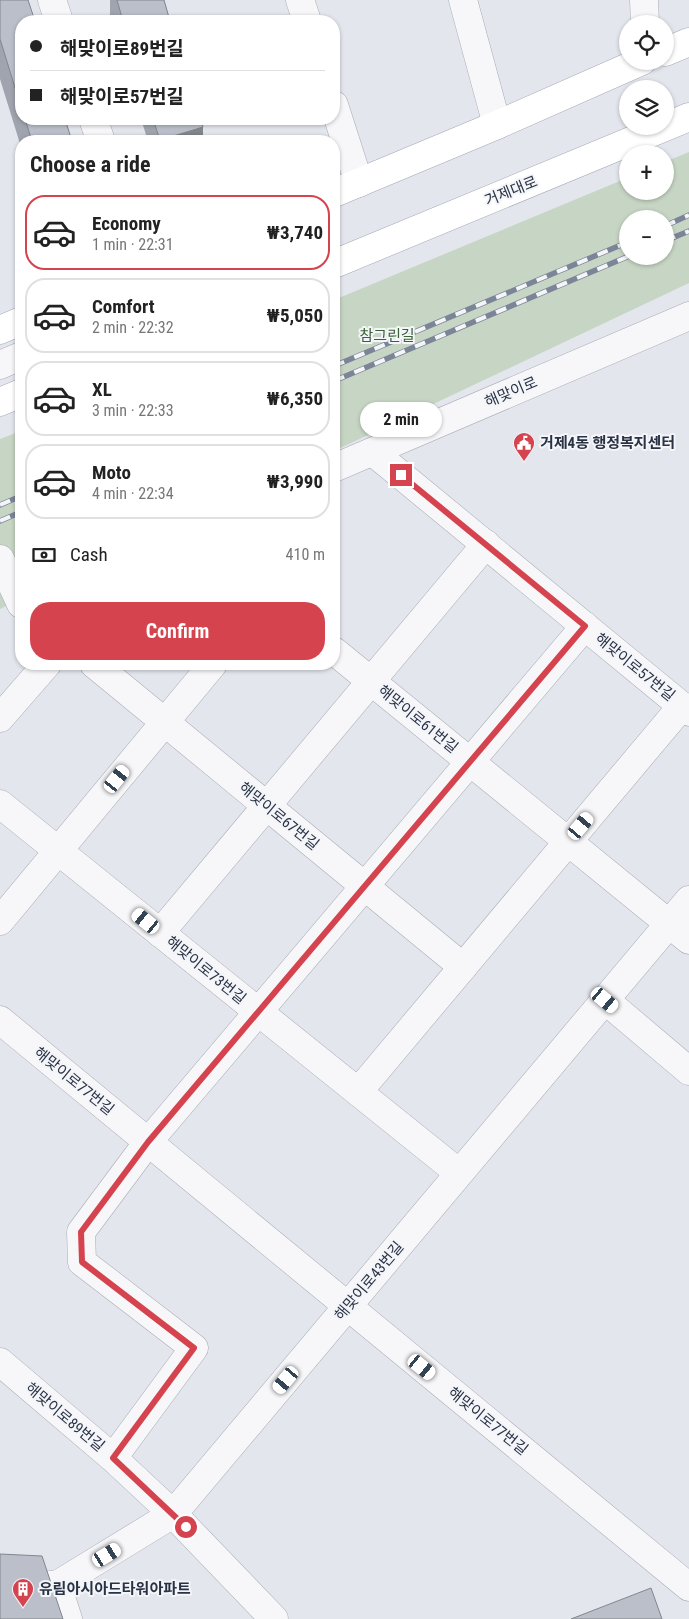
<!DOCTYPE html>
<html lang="en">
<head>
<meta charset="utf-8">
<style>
  :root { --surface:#fff; --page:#f6f6f6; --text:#222; --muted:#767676; --line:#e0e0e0; --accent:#d5444e }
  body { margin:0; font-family:"Roboto Condensed","Noto Sans KR",sans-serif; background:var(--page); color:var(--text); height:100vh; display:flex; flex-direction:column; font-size:19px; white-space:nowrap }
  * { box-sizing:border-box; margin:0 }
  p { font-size:16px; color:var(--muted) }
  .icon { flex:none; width:28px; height:28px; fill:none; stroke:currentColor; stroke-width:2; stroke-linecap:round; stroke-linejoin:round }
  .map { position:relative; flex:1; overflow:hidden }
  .panel { position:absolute; left:15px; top:135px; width:325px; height:535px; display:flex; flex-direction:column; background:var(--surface); border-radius:20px; box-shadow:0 1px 4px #0004 }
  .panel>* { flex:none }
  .top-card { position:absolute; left:15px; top:15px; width:325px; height:110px; border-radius:20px; box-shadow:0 1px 4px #0004; display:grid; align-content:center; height:110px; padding:0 15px; background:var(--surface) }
  .controls { position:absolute; left:619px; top:15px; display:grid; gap:10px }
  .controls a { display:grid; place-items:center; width:55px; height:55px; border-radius:50%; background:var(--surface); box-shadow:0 1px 4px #0004; font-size:25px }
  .end { position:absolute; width:22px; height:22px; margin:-11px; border:6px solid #d5444e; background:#fff; box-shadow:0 0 0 2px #fff }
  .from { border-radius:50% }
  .bubble { position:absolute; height:35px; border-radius:18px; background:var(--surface); box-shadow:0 1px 4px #0004; font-size:16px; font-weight:700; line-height:35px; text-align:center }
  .car { position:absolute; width:15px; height:30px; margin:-15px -8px; border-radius:6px; box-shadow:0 0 4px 1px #0007; background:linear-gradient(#fff 24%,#345 0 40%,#fff 0 76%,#345 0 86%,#fff 0) }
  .top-card b { display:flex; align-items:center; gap:18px; height:48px; font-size:19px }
  .top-card b+b { border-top:1px solid var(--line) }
  .top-card i { width:12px; height:12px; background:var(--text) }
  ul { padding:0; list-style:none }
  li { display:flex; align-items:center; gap:15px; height:75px; margin:0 10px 8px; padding:0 5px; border:2px solid var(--line); border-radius:20px }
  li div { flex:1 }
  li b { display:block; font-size:19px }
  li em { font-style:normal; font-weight:700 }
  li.current { border-color:var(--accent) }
  li>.icon { width:45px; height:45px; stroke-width:1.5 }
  h2 { padding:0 15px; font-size:22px; line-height:60px }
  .pay { display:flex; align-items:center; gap:12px; height:55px; padding:0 15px; font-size:19px }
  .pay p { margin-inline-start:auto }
  .primary-button { display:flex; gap:10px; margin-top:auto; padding:10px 15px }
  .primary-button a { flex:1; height:58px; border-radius:20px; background:var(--accent); color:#fff; font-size:20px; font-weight:700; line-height:58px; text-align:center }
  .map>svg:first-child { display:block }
  .green { fill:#c7d6c4; fill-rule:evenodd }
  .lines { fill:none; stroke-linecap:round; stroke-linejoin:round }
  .minor-casing { stroke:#a8acb7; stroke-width:29 }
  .major-casing { stroke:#a2a9b8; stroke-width:29 }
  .minor { stroke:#f7f7fa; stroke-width:28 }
  .major { stroke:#fff; stroke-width:28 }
  .rail-casing { stroke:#7c8497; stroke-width:5.5 }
  .rail { stroke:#f3f5f9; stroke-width:4; stroke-dasharray:11; stroke-linecap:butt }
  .wall { fill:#a0a4ae }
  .shaded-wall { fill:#82868d }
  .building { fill:#babfca; stroke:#82868d }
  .route { stroke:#d5444e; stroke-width:6 }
  .labels { text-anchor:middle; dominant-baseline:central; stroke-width:4; stroke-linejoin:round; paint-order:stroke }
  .street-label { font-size:15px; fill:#2a3245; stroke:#f3f5f9 }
  .park-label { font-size:15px; fill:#3b6237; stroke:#f3f5f9 }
  .poi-label { font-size:15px; font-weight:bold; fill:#2a3245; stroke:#f3f5f9; text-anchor:start }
</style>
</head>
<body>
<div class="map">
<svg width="689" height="1619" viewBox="0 0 689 1619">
  <rect width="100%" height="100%" fill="#e3e6ec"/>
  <!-- green -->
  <g class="green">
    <path d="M689,152V283L334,451V300L627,178L628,191H665V162ZM628,219H665V256H628Z"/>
    <polygon points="21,431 21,599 0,609 0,439"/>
  </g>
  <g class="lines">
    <!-- minor casing -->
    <g class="minor-casing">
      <g id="minor">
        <polyline points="52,0 59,21"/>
        <polyline points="300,0 307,21"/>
        <polyline points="463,0 497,125"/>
        <polyline points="644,0 645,24"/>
        <polyline points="334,105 359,183"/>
        <polyline points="93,119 101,141"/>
        <polyline points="0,365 21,356"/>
        <polyline points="373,452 689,712"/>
        <polyline points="334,468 689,316"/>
        <polyline points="0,559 21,604"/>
        <polyline points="334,651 689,940"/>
        <polyline points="94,664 463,967"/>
        <polyline points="0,718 47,664"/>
        <polyline points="0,804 459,1173"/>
        <polyline points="0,921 213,664"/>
        <polyline points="160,933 486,544"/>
        <polyline points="605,1000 689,1071"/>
        <polyline points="0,1020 689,1587"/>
        <polyline points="358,1092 682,706"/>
        <polyline points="0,1362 113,1458 173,1514 274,1619"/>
        <polyline points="113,1458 194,1348 82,1262 81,1232 148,1142 585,626"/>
        <polyline points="0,1582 57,1585 173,1514 689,900"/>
        <polyline points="57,1585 68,1619"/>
      </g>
    </g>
    <!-- major casing -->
    <g class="major-casing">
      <g id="major">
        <polyline points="665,52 689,42"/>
        <polyline points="334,193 497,125 642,61"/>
        <polyline points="334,264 689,117"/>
        <polyline points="0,330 21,321"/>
        <polyline points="0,402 21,393"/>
      </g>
    </g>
    <!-- minor -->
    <use href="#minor" class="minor"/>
    <!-- major -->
    <use href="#major" class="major"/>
    <!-- rail casing -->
    <g class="rail-casing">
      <g id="rail">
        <polyline points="665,226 689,215"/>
        <polyline points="665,241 689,231"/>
        <polyline points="334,366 628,242"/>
        <polyline points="334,381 629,256"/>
        <polyline points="0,505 21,496"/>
        <polyline points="0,521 21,512"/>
      </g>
    </g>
    <!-- rail -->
    <use href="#rail" class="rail"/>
  </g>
  <!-- wall -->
  <g class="wall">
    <polygon points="0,0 21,21 21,119 65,119 72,141 21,141 21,147 0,79"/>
    <polygon points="110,0 164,0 170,21 111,21 110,19"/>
    <polygon points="141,119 200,119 203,141 148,141"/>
  </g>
  <!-- shaded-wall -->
  <polygon class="shaded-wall" points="203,127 203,141 160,141 160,140"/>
  <!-- building -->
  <g class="building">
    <polygon points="0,0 28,0 35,21 21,21 21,107 0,39"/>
    <polygon points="117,0 164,0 170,21 123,21"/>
    <polygon points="25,119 65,119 72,141 32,141"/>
    <polygon points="153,119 200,119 203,127 160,140"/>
    <polygon points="0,1554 42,1556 63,1619 0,1619"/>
    <polygon points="651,1588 662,1619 571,1619"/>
  </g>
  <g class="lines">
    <!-- route -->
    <polyline class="route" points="186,1527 113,1458 194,1348 82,1262 81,1232 148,1142 585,626 401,475"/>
  </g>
  <!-- icons -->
  <defs>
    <g id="civic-pin" transform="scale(1.125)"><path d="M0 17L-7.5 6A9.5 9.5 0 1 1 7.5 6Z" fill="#d5444e" stroke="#f3f5f9"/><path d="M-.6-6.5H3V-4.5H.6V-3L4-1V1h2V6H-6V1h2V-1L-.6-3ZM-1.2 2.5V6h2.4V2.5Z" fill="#fff"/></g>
    <g id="building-pin" transform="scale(1.125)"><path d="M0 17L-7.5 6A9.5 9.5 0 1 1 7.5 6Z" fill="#d5444e" stroke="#f3f5f9"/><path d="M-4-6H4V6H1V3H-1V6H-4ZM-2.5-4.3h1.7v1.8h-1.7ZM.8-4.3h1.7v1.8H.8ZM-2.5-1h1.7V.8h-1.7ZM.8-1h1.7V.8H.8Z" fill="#fff"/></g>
  </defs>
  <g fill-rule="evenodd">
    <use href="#civic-pin" x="524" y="443"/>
    <use href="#building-pin" x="23" y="1589"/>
  </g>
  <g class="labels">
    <!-- street labels -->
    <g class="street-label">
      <text transform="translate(511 191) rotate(-22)">거제대로</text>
      <text transform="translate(511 392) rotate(-23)">해맞이로</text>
      <text transform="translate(635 667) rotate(39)">해맞이로57번길</text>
      <text transform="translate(418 719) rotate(39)">해맞이로61번길</text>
      <text transform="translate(279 816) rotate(39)">해맞이로67번길</text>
      <text transform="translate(206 970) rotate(39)">해맞이로73번길</text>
      <text transform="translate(74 1081) rotate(39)">해맞이로77번길</text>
      <text transform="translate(369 1281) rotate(-50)">해맞이로43번길</text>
      <text transform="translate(65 1417) rotate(40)">해맞이로89번길</text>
      <text transform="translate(488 1421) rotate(39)">해맞이로77번길</text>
    </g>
    <!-- park labels -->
    <g class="park-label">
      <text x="387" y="336">참그린길</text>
    </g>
    <!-- poi labels -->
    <g class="poi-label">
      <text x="540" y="443">거제4동 행정복지센터</text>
      <text x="39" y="1589">유림아시아드타워아파트</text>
    </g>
  </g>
</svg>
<div class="controls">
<a><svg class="icon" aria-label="locate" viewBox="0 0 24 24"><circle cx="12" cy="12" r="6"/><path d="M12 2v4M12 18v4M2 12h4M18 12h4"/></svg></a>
<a><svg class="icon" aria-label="layers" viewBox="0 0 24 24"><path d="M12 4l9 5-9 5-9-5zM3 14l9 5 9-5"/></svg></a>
<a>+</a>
<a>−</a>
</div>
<i class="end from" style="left:186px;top:1527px"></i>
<i class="end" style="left:401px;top:475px"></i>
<div class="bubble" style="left:360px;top:402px;width:82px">2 min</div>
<i class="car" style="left:117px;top:779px;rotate:39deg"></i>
<i class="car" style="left:581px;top:826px;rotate:40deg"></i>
<i class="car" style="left:146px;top:921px;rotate:309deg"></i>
<i class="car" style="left:605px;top:1000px;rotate:130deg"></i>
<i class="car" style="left:422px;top:1367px;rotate:129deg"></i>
<i class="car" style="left:286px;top:1380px;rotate:220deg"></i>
<i class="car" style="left:107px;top:1555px;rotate:59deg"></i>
<div class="top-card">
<b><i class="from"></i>해맞이로89번길</b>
<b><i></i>해맞이로57번길</b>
</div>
<section class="panel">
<h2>Choose a ride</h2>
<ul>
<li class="current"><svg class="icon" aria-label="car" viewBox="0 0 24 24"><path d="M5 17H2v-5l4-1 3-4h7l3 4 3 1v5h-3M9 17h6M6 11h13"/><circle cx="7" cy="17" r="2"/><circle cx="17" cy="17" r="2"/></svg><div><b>Economy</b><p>1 min · 22:31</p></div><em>₩3,740</em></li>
<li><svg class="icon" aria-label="car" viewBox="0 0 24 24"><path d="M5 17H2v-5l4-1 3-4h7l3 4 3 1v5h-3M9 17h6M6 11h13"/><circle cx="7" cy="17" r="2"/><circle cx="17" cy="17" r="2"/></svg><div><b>Comfort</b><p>2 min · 22:32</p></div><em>₩5,050</em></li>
<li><svg class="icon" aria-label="car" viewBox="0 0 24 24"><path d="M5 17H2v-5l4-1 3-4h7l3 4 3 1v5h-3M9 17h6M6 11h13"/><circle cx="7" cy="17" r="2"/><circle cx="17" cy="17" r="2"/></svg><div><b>XL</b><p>3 min · 22:33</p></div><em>₩6,350</em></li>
<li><svg class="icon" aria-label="car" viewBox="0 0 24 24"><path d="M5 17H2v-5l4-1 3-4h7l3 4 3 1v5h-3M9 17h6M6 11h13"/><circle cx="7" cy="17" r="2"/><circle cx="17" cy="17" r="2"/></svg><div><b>Moto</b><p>4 min · 22:34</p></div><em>₩3,990</em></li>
</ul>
<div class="pay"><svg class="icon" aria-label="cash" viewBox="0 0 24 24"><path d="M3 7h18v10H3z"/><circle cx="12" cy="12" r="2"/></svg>Cash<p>410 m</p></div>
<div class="primary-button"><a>Confirm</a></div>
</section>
</div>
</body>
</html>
